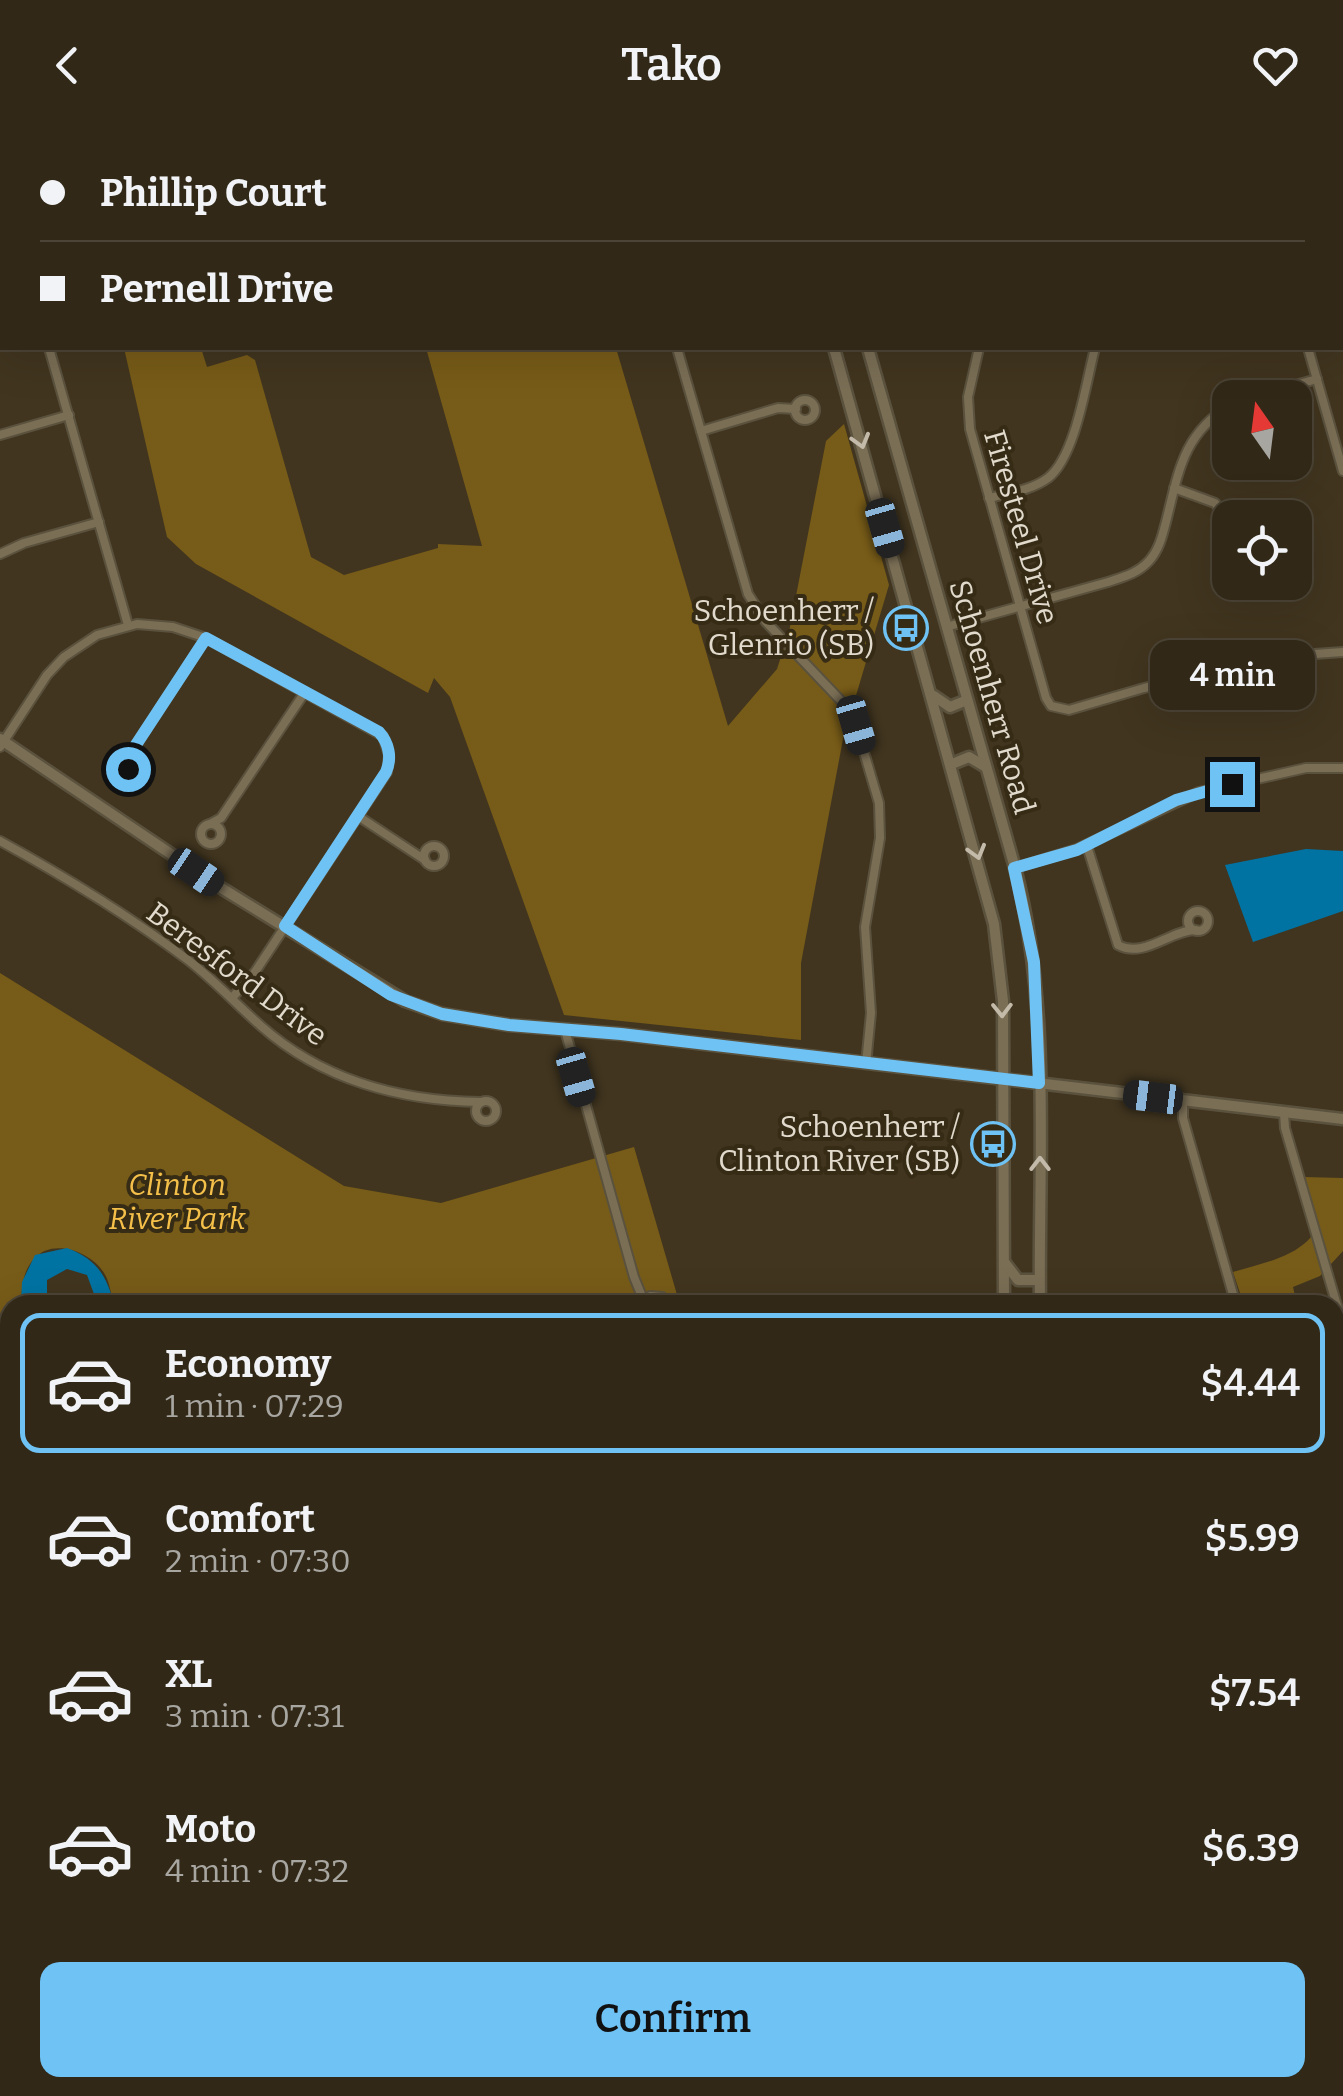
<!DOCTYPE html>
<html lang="en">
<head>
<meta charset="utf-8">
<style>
  :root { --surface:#312817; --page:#393020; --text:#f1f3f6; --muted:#a8a6a1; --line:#4c4436; --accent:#6fc2f4 }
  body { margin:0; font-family:Bitter,serif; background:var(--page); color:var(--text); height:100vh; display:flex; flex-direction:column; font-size:38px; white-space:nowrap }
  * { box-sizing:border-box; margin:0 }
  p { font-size:32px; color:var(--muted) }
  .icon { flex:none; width:55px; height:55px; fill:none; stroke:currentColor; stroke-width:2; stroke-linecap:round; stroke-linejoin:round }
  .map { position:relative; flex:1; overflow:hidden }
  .drawer { position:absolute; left:0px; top:1165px; width:1345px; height:802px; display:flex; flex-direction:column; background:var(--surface); border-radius:30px 30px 0 0; box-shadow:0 10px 40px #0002,0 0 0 2px var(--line) }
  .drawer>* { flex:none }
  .top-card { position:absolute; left:0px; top:0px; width:1345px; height:220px; box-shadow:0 10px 40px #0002,0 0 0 2px var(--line); display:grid; align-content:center; height:220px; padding:0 40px; background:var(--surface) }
  .needle { width:65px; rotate:346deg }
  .tools { position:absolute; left:1212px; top:250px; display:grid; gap:20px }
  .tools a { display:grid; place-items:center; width:100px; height:100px; border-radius:20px; background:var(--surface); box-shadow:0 10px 40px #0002,0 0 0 2px var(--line); font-size:50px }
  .end { position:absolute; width:45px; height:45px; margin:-22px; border:12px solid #6fc2f4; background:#111; box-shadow:0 0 0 5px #111 }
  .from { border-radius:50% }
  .bubble { position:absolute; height:70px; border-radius:20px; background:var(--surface); box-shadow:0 10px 40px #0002,0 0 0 2px var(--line); font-size:32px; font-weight:600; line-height:70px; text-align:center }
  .car { position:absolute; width:30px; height:60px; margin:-30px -15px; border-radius:12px; box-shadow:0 0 8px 2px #0007; background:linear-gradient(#222 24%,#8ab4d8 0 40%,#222 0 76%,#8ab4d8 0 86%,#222 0) }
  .top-card b { display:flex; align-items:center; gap:35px; height:95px; font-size:38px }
  .top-card b+b { border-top:2px solid var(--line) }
  .top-card i { width:25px; height:25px; background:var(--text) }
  ul { padding:18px 0 0; list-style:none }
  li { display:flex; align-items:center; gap:30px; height:140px; margin:0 20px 15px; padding:0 20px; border:5px solid transparent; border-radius:20px }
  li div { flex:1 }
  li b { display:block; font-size:38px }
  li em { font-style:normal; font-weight:600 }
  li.current { border-color:var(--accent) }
  li>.icon { width:90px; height:90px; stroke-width:1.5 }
  .action { display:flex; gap:20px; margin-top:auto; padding:20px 40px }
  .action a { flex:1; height:115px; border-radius:20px; background:var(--accent); color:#111; font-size:40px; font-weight:600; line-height:115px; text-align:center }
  header { display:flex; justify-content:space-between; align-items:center; height:130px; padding:0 40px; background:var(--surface); font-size:45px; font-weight:600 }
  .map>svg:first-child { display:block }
  .green { fill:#775b18 }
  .water { fill:#0073a3 }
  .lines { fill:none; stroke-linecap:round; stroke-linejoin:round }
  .stream { stroke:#0073a3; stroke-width:2.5 }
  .street-casing { stroke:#5b523e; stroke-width:12 }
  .secondary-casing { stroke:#5b523e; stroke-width:15 }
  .street { stroke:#7a6e55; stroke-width:8 }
  .secondary { stroke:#7a6e55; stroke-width:10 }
  .oneway { stroke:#c3baa9 }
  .route { stroke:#6fc2f4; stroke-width:12 }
  .labels { text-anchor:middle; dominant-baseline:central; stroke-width:8; stroke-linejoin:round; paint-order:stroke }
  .street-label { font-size:30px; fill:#e2dbcd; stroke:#362b15 }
  .poi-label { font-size:30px; fill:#e2dbcd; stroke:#362b15; text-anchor:end }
  .park-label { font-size:30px; font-style:italic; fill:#f5c04a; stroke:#362b15 }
</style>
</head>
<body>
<header><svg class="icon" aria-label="back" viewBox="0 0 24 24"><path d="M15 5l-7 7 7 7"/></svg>Tako<svg class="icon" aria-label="heart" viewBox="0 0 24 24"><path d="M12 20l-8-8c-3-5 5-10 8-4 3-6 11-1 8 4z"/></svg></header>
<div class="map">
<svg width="1343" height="1966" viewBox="0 0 1343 1966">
  <rect width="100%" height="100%" fill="#41351f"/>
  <!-- green -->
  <g class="green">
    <polygon points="267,0 553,0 553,2 259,2"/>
    <polygon points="124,218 201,218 207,237 247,225 255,230 311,427 344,445 438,418 438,414 482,416 426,218 616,218 728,596 777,539 789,502 826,311 844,294 889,455 843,609 801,833 801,910 564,885 450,567 434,548 428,563 196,434 167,407"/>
    <path d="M0,843L344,1056L441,1073L634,1017L680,1175H114C111,1166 110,1152 104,1143C92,1122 52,1107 34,1129C22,1142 22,1158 21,1175H10V1274L1,1300L10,1318V1387L0,1389Z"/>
    <path d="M1303,1047L1343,1048V1121L1320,1146L1293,1157L1297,1175H1244L1233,1142C1265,1132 1303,1127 1319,1095Z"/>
    <polygon points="1335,1555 1343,1572 1343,1688 1338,1705 1343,1749 1343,1867 1335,1870"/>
    <polygon points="382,1958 506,1958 509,1966 379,1966"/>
  </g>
  <!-- water -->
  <g class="water">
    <polygon points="1306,719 1343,721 1343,781 1253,812 1225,735"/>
    <path d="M67,1118C96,1129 107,1145 114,1175H98L87,1145L67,1139L47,1150V1175H21L22,1152L35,1125Z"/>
  </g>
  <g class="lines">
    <!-- stream -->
    <g class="stream">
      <polyline points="1335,1914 1343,1919"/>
      <polyline points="539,1958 558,1966"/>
      <polyline points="332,1966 335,1958"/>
      <polyline points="745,1966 755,1958"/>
    </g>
    <!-- street casing -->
    <g class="street-casing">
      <g id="street">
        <polyline points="207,0 208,2"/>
        <polyline points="883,0 884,2"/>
        <polyline points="1244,0 1245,2"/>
        <polyline points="46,2 54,0"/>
        <polyline points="1036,2 1036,0"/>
        <polyline points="0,17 2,16"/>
        <polyline points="1342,154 1343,154"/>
        <polyline points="0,189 2,188"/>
        <polyline points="49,218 128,495"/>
        <polyline points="677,218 748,464 766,492 845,575 856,595 879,673 880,708 865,797 871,883 866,934"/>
        <polyline points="979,218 968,267 970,299 1046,568 1051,576 1069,580 1144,558 1286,526 1343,522"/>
        <polyline points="1308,218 1343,341"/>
        <polyline points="1249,268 1317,249"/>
        <circle cx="805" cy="280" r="10"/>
        <polyline points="701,301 778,278 796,279"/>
        <polyline points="0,305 69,285"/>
        <polyline points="1174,358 1215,373 1230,392"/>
        <path d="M989,368C1009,363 1032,360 1048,348C1076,326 1086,252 1095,218"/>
        <polyline points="0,424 24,413 99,392"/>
        <path d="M946,497L1108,452C1123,447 1137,444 1149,431C1160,419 1163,403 1167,388C1179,339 1184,304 1230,275"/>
        <polyline points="0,617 47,545 64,527 97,505 137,494 173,497 206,508 383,606 389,625 387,642 255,842 232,868"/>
        <circle cx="118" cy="642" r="10"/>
        <polyline points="127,639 128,627 206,508"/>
        <polyline points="358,686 425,730"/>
        <polyline points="210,694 221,688 305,562"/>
        <circle cx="211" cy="704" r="10"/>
        <path d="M0,711C64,746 129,786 188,830C214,850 236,874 261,896C322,950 401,971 481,972"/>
        <path d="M1087,716L1118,815C1144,829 1170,800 1196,800"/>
        <circle cx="434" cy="726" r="10"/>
        <polyline points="1015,738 1077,719 1199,662 1306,638 1343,638"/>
        <circle cx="1198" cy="791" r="10"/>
        <polyline points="565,900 634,1147 645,1174"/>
        <polyline points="1183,971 1183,988 1236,1175"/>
        <circle cx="486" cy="981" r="10"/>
        <polyline points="1284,983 1285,998 1343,1196"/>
        <polyline points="645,1173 650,1166 662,1167 665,1175"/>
        <polyline points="1335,1486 1343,1498"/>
        <polyline points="0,1609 9,1619 0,1647"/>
        <polyline points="0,1962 10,1936"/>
        <polyline points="118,1966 122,1958"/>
        <polyline points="239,1966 242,1958"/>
      </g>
    </g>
    <!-- secondary casing -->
    <g class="secondary-casing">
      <g id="secondary">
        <polyline points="773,0 773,2"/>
        <polyline points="806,0 807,2"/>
        <polyline points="834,218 994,794 1003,871 1004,1175"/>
        <path d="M868,218L1015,738C1052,880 1038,1030 1040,1175"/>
        <polyline points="934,566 950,577 967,570"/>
        <polyline points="0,609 223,759 405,871 442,884 509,895 621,904 1343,989"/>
        <polyline points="952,634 969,627 986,637"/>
        <polyline points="1005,1133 1018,1150 1039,1150"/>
        <polyline points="0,1524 10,1528"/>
        <polyline points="871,1958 881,1966"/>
        <polyline points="1253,1958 1264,1966"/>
        <polyline points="1312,1958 1323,1966"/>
        <polyline points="832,1966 844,1958"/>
      </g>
    </g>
    <!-- street -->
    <use href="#street" class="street"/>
    <!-- secondary -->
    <use href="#secondary" class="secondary"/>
  </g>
  <!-- one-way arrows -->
  <defs><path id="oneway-chevron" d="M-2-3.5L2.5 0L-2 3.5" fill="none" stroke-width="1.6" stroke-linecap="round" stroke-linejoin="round" transform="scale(2.5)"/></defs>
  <g class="oneway">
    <use href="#oneway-chevron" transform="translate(861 311) rotate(74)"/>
    <use href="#oneway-chevron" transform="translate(977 722) rotate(74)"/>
    <use href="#oneway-chevron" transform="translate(1002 880) rotate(89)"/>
    <use href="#oneway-chevron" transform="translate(1040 1034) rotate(-90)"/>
  </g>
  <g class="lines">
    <!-- route -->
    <path class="route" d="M128,639V627L206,508L379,602C389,613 392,628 386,642L285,796L391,865L442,884L509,895L621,904L1039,953L1034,832L1014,738L1077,720L1176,670L1232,654"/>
  </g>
  <!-- icons -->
  <defs>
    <g id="bus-ring" transform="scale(2.25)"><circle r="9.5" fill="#362b15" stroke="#6fc2f4" stroke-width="1.5"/><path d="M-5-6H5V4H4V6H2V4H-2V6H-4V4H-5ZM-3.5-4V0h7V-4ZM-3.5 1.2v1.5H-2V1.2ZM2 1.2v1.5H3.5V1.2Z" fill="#6fc2f4"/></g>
  </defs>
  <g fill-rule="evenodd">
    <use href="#bus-ring" x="906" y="498"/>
    <use href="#bus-ring" x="993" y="1014"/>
  </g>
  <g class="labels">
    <!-- street labels -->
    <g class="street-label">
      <text transform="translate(1021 397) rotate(74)">Firesteel Drive</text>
      <text transform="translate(992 567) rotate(74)">Schoenherr Road</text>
      <text transform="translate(237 844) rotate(37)">Beresford Drive</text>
    </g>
    <!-- poi labels -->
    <g class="poi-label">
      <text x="874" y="481">Schoenherr /<tspan x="874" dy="34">Glenrio (SB)</tspan></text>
      <text x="960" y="997">Schoenherr /<tspan x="960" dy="34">Clinton River (SB)</tspan></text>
    </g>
    <!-- park labels -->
    <g class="park-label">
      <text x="177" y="1055">Clinton<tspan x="177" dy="34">River Park</tspan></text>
    </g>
  </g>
</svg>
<div class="tools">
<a><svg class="needle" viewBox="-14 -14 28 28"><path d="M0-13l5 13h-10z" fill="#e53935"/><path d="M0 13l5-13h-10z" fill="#a8a6a1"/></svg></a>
<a><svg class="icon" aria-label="locate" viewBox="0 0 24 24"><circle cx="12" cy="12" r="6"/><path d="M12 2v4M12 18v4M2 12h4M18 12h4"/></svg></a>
</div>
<i class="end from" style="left:128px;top:639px"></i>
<i class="end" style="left:1232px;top:654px"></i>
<div class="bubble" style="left:1150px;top:510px;width:165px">4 min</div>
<i class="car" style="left:885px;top:398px;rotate:164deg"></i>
<i class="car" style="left:856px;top:595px;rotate:164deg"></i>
<i class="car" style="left:196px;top:742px;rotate:124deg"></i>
<i class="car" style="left:576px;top:947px;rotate:164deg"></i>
<i class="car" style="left:1153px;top:967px;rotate:277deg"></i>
<div class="top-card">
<b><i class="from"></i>Phillip Court</b>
<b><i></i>Pernell Drive</b>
</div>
<section class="drawer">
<ul>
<li class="current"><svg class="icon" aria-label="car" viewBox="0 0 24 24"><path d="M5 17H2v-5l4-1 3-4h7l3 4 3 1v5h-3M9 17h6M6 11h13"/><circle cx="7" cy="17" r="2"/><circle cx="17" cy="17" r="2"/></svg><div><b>Economy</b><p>1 min · 07:29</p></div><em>$4.44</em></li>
<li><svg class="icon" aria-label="car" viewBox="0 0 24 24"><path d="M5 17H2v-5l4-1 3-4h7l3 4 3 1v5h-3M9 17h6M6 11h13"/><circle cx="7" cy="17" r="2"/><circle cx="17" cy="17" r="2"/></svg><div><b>Comfort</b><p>2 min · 07:30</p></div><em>$5.99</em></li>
<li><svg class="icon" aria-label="car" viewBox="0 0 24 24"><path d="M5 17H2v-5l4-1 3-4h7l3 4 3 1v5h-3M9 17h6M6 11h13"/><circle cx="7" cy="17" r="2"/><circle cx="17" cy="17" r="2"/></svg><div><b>XL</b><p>3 min · 07:31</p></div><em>$7.54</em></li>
<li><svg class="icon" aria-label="car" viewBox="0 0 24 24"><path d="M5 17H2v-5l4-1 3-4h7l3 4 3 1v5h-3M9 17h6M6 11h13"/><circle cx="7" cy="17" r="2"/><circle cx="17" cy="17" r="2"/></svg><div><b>Moto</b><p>4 min · 07:32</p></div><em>$6.39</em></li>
</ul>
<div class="action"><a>Confirm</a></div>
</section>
</div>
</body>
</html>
